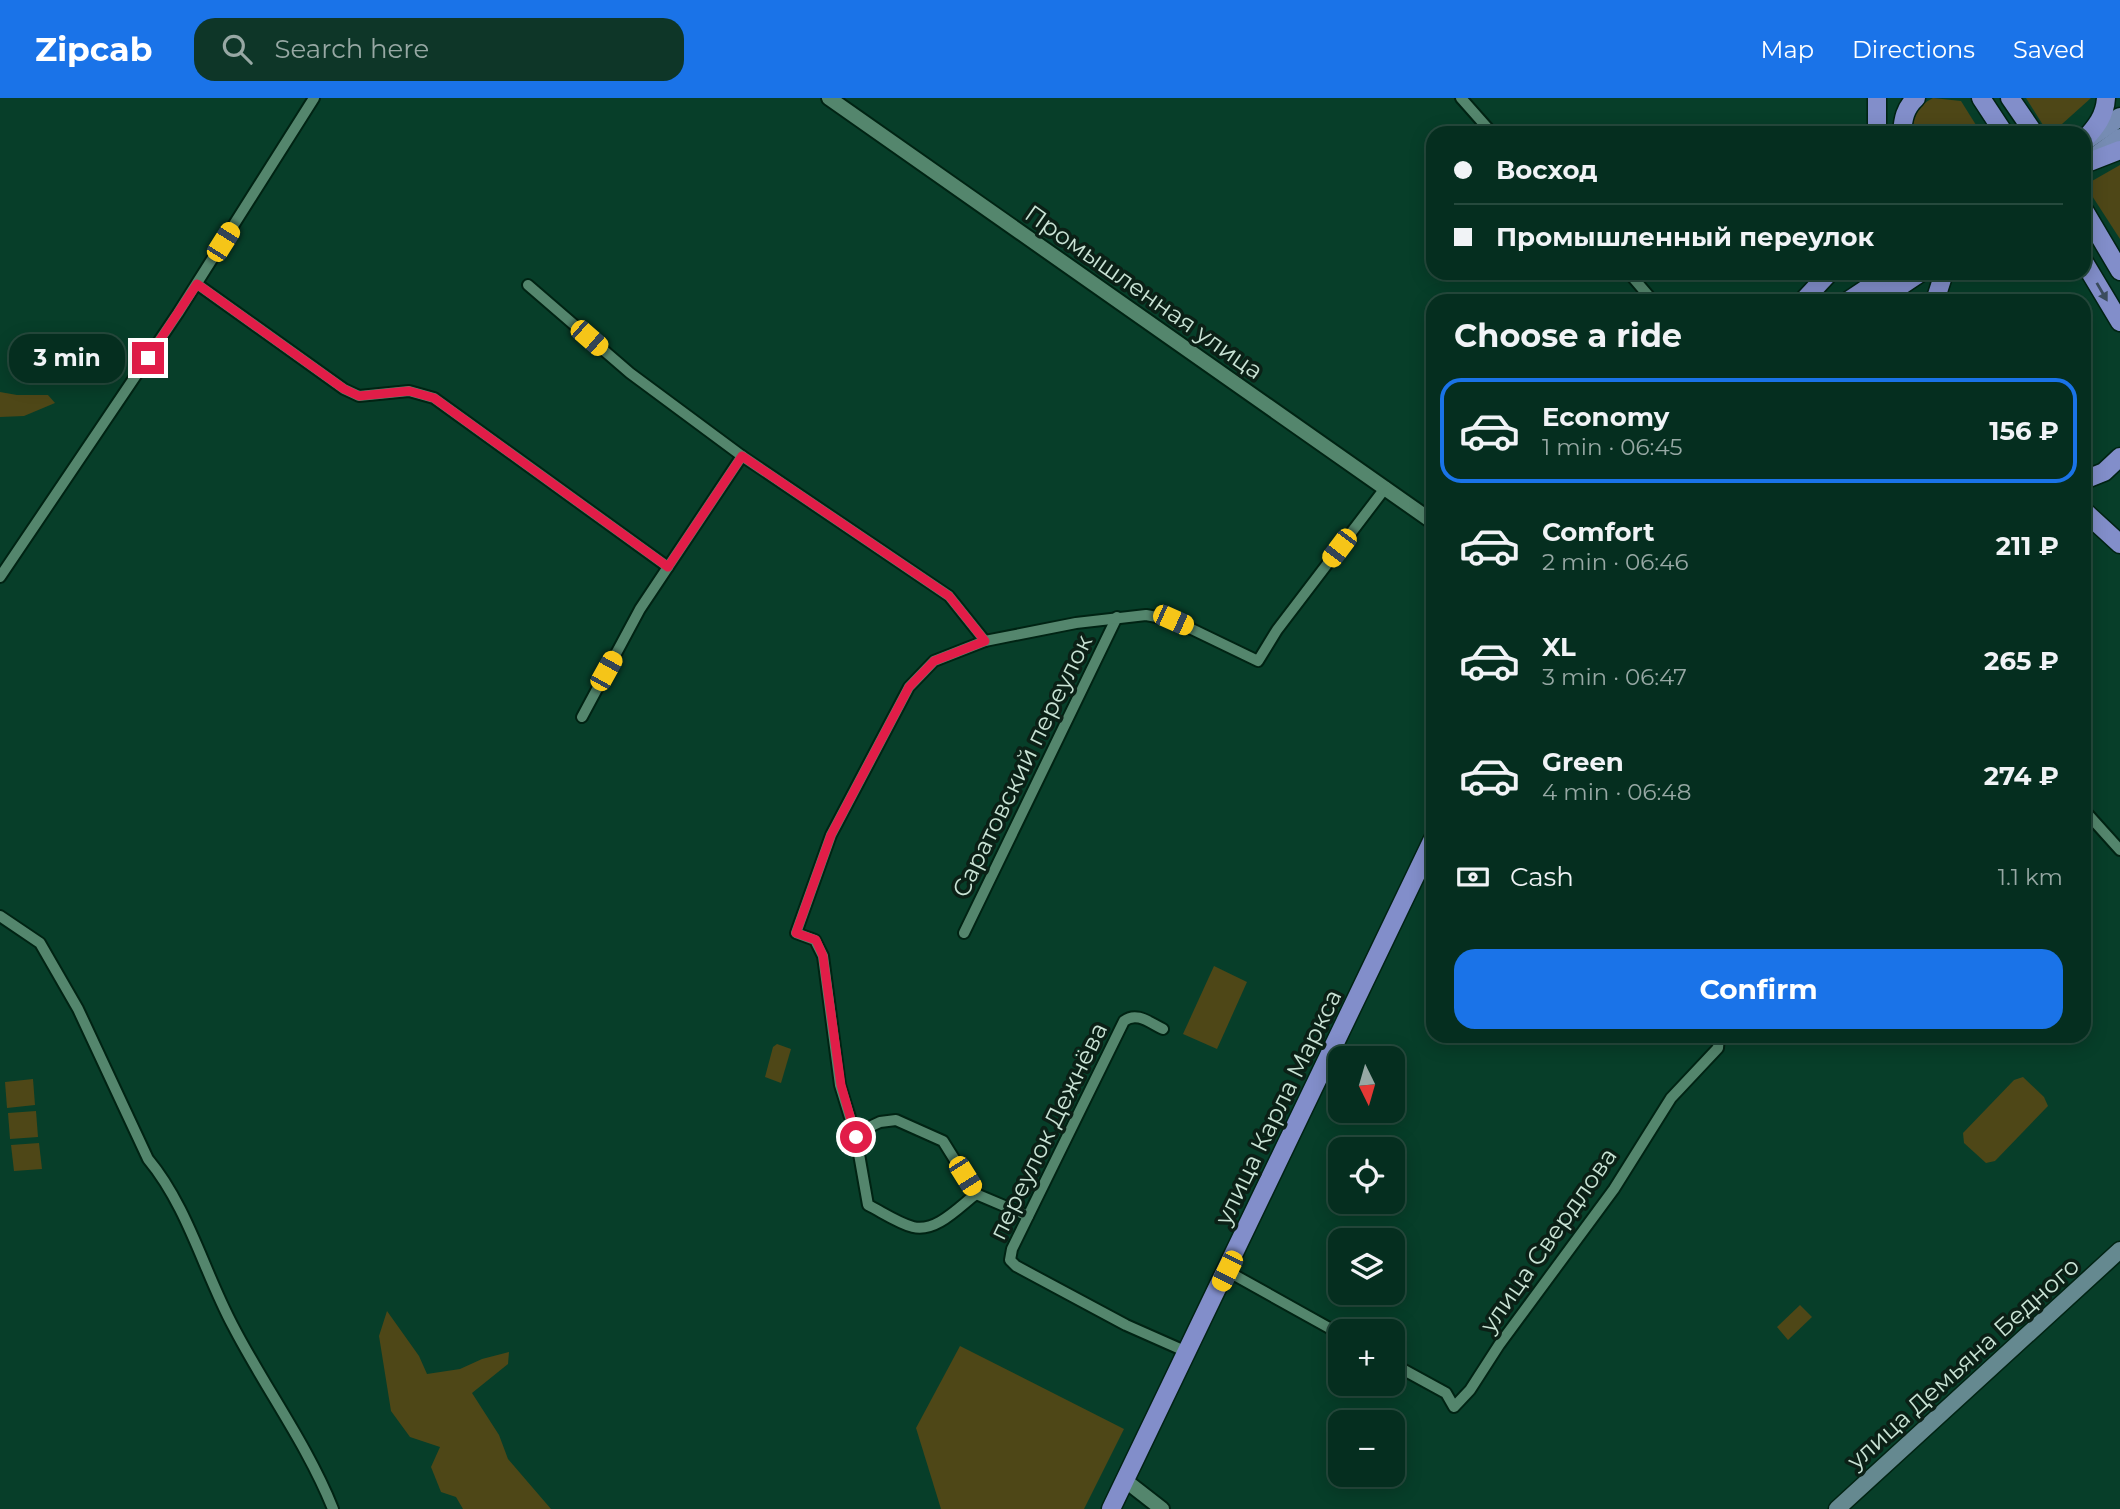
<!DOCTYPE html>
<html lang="en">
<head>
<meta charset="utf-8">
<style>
  :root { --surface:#052e1f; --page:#0e3628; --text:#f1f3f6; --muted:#97a8a4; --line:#264a3d; --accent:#1a73e8 }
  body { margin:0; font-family:Montserrat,sans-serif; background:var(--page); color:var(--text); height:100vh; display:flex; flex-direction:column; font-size:26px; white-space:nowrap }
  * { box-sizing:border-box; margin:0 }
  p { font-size:23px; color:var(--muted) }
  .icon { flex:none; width:38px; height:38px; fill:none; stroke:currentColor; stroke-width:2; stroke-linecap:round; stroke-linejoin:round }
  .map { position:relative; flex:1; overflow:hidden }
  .panel { position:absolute; left:1426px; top:196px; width:665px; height:749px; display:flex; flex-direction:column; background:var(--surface); border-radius:21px; box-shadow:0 4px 18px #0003,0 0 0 2px var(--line) }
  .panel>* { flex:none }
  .banner { position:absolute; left:1426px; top:28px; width:665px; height:154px; border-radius:21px; box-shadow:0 4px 18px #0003,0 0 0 2px var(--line); display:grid; align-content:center; height:154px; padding:0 28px; background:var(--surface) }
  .needle { width:46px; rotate:175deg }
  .buttons { position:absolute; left:1328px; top:948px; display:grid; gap:14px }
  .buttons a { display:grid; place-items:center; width:77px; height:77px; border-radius:14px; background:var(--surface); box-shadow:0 4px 18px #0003,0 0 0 2px var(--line); font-size:35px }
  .end { position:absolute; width:32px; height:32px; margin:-16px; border:9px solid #e11d48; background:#fff; box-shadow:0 0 0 4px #fff }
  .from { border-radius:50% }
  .bubble { position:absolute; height:49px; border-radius:21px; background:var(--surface); box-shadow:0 4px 18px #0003,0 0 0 2px var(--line); font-size:23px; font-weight:700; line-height:49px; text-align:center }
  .car { position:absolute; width:21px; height:42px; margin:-21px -10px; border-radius:9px; box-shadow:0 0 5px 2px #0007; background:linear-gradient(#f5c518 24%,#345 0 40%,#f5c518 0 76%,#345 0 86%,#f5c518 0) }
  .banner b { display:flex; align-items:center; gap:24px; height:66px; font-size:26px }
  .banner b+b { border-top:2px solid var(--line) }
  .banner i { width:18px; height:18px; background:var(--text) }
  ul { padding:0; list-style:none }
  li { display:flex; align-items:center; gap:21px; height:105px; margin:0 14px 10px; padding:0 14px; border:4px solid transparent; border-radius:21px }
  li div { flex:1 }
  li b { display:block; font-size:26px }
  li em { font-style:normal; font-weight:700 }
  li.on { border-color:var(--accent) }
  li>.icon { width:63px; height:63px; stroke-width:1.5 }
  h2 { padding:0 28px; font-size:32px; line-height:84px }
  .pay { display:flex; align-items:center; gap:18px; height:77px; padding:0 28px; font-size:26px }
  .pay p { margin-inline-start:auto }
  .cta { display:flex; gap:14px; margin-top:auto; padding:14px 28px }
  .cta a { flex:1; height:80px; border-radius:21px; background:var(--accent); color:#fff; font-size:28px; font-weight:700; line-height:80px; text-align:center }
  header { display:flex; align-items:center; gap:42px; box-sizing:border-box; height:98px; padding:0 35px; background:var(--accent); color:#fff }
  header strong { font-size:33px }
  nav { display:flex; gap:38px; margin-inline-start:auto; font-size:24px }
  .search { width:490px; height:63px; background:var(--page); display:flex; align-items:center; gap:18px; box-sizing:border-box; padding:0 24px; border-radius:21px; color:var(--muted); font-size:26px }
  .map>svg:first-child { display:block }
  .green { fill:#4e4717 }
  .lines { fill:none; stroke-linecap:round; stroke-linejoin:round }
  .minor-casing { stroke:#002313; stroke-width:14 }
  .tertiary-casing { stroke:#002313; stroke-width:18 }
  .secondary-casing { stroke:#002313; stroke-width:19 }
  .primary-casing { stroke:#002313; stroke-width:21 }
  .trunk-casing { stroke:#002313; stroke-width:21 }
  .minor { stroke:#54866d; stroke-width:10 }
  .tertiary { stroke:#54866d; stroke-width:14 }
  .secondary { stroke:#658990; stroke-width:16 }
  .primary { stroke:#768cb3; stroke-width:18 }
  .trunk { stroke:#828eca; stroke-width:18 }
  .oneway { fill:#3b4c5e }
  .route { stroke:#e11d48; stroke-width:9 }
  .labels { text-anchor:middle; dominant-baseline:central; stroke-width:7; stroke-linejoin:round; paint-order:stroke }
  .street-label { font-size:24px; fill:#c9e3d5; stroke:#0b2016 }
</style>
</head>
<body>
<header>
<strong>Zipcab</strong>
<div class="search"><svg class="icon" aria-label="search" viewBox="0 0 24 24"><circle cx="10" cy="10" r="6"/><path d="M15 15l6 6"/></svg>Search here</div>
<nav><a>Map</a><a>Directions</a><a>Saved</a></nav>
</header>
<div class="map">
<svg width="2120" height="1411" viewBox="0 0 2120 1411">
  <rect width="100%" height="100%" fill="#073e29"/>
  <!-- green -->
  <g class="green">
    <path d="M1933,0L1961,3L1981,35H1910C1910,17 1918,8 1933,0Z"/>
    <polygon points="2026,0 2091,0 2052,35 2048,35"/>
    <polygon points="2120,67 2120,141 2085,87"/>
    <polygon points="0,294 17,297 48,297 55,305 24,318 0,319"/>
    <polygon points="1214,868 1247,884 1217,951 1183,936"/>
    <polygon points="777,946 791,951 781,985 765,979 773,949"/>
    <polygon points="2023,979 2044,999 2048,1008 1995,1063 1986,1065 1964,1045 1963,1035 2014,982"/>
    <polygon points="33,981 35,1007 7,1010 5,984"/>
    <polygon points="36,1013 38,1039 10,1041 8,1015"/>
    <polygon points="39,1045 42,1071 14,1073 11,1047"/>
    <polygon points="1800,1207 1812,1219 1788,1242 1777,1229"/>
    <polygon points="387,1213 419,1258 427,1276 460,1271 482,1261 509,1254 508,1266 472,1295 499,1337 508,1361 551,1411 463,1411 456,1399 441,1394 431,1369 440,1349 410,1339 391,1313 379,1238"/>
    <polygon points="960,1248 1124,1331 1084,1411 941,1411 916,1330"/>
  </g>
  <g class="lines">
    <!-- minor casing -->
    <g class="minor-casing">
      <g id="minor">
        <polyline points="1461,0 1492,35"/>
        <polyline points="1629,175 1653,203"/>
        <polyline points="197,186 344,291 359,298 409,293 434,300 668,469"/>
        <polyline points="528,187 630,275 742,358 949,498 985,543"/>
        <polyline points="0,479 178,215 314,0"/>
        <polyline points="582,619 640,511 742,358"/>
        <polyline points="2084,712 2120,752"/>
        <path d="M0,818L40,845L78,911L148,1061C188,1109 204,1174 233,1228C265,1290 307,1346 333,1411"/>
        <polyline points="964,835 1117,519"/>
        <path d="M1163,931C1150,925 1137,913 1124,923L1012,1151L1010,1162L1016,1168L1126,1227L1187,1254"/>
        <polyline points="856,1039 865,1031 880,1024 896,1022 943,1043 976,1096 1028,1118"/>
        <path d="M976,1096C960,1108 936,1135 913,1129C898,1125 882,1114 868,1107L856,1039L840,987L823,858L815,842L796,835L831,737L909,589L934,563L985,543L1076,525L1146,517L1173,522L1258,563L1277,532L1386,389"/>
        <polyline points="1227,1173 1340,1236"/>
        <polyline points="1393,1266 1446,1295 1454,1309 1470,1292 1499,1247 1614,1091 1671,1000 1718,950 1719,938"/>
      </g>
    </g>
    <!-- tertiary casing -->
    <g class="tertiary-casing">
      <g id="tertiary">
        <polyline points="829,0 1433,424"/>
        <polyline points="1126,1383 1162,1411"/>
      </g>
    </g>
    <!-- secondary casing -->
    <g class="secondary-casing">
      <polyline id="secondary" points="1837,1411 2120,1152"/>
    </g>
    <!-- primary casing -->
    <g class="primary-casing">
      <g id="primary">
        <polyline points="2088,41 2120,19"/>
        <polyline points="2094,59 2120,40"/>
      </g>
    </g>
    <!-- trunk casing -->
    <g class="trunk-casing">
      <g id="trunk">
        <polyline points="1981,0 2004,35"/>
        <polyline points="2010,0 2034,35"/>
        <polyline points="1877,35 1877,0"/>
        <path d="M1902,35C1903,21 1905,10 1916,0"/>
        <path d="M2084,42C2096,29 2105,18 2106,0"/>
        <polyline points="2084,66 2120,52"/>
        <polyline points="2084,112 2120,173"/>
        <polyline points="2084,164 2120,224"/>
        <polyline points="1803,203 1829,175"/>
        <polyline points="1848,203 1890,175"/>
        <polyline points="1878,203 1920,175"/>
        <polyline points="1935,203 1944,175"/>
        <polyline points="2084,382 2104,374 2120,359"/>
        <polyline points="2084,413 2120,446"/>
        <polyline points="1111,1411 1433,741"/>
      </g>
    </g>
    <!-- minor -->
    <use href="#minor" class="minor"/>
    <!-- tertiary -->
    <use href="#tertiary" class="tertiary"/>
    <!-- secondary -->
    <use href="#secondary" class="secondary"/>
    <!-- primary -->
    <use href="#primary" class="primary"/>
    <!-- trunk -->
    <use href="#trunk" class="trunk"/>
  </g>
  <!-- one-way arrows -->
  <defs><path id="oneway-solid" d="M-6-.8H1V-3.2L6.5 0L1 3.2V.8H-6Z" transform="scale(1.75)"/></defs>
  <use class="oneway" href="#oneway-solid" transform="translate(2102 194) rotate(60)"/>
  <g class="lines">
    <!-- route -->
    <polyline class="route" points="148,260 197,186 344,291 359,298 409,293 434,300 668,469 742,358 949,498 985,543 934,563 909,589 831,737 796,835 816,842 823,858 841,987 856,1039"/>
  </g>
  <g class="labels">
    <!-- street labels -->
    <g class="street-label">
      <text transform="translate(1144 194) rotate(35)">Промышленная улица</text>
      <text transform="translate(1022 668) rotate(-64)">Саратовский переулок</text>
      <text transform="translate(1278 1009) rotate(-64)">улица Карла Маркса</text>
      <text transform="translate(1048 1033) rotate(-64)">переулок Дежнёва</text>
      <text transform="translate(1548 1142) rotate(-55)">улица Свердлова</text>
      <text transform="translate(1963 1265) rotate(-42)">улица Демьяна Бедного</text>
    </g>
  </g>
</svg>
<div class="buttons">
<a><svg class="needle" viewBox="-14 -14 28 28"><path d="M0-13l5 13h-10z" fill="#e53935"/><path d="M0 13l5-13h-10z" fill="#97a8a4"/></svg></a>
<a><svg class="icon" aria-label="locate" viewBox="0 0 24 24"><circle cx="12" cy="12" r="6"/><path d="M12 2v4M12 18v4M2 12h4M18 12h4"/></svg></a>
<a><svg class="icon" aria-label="layers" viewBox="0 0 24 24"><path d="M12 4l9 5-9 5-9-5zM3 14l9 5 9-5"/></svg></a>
<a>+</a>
<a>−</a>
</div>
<i class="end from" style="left:856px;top:1039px"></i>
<i class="end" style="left:148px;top:260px"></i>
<div class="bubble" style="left:9px;top:236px;width:116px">3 min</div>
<i class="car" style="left:223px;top:144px;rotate:32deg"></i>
<i class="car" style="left:589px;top:240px;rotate:131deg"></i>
<i class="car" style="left:1339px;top:450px;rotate:217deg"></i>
<i class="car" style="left:1173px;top:522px;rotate:114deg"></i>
<i class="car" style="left:606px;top:573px;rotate:29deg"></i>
<i class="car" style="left:965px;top:1078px;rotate:148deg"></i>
<i class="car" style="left:1227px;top:1173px;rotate:206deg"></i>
<div class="banner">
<b><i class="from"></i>Восход</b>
<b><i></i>Промышленный переулок</b>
</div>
<section class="panel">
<h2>Choose a ride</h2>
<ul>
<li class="on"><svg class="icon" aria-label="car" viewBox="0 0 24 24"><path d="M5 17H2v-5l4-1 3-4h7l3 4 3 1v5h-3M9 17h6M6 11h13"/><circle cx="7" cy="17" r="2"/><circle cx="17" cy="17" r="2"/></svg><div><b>Economy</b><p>1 min · 06:45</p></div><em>156 ₽</em></li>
<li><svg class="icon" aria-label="car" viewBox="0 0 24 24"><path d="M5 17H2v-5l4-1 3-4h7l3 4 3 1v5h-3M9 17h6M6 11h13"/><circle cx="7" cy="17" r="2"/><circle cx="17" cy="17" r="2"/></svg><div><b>Comfort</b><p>2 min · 06:46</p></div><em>211 ₽</em></li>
<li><svg class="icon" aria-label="car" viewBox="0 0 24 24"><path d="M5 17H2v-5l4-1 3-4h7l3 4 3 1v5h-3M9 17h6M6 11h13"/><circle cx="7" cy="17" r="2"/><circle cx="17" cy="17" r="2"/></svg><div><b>XL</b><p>3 min · 06:47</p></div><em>265 ₽</em></li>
<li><svg class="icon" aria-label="car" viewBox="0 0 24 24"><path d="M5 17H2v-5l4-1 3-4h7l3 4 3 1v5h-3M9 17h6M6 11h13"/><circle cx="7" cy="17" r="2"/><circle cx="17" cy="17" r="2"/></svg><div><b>Green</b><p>4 min · 06:48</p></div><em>274 ₽</em></li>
</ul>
<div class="pay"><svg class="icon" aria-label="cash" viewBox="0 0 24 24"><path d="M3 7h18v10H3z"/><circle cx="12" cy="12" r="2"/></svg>Cash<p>1.1 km</p></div>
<div class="cta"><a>Confirm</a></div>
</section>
</div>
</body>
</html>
